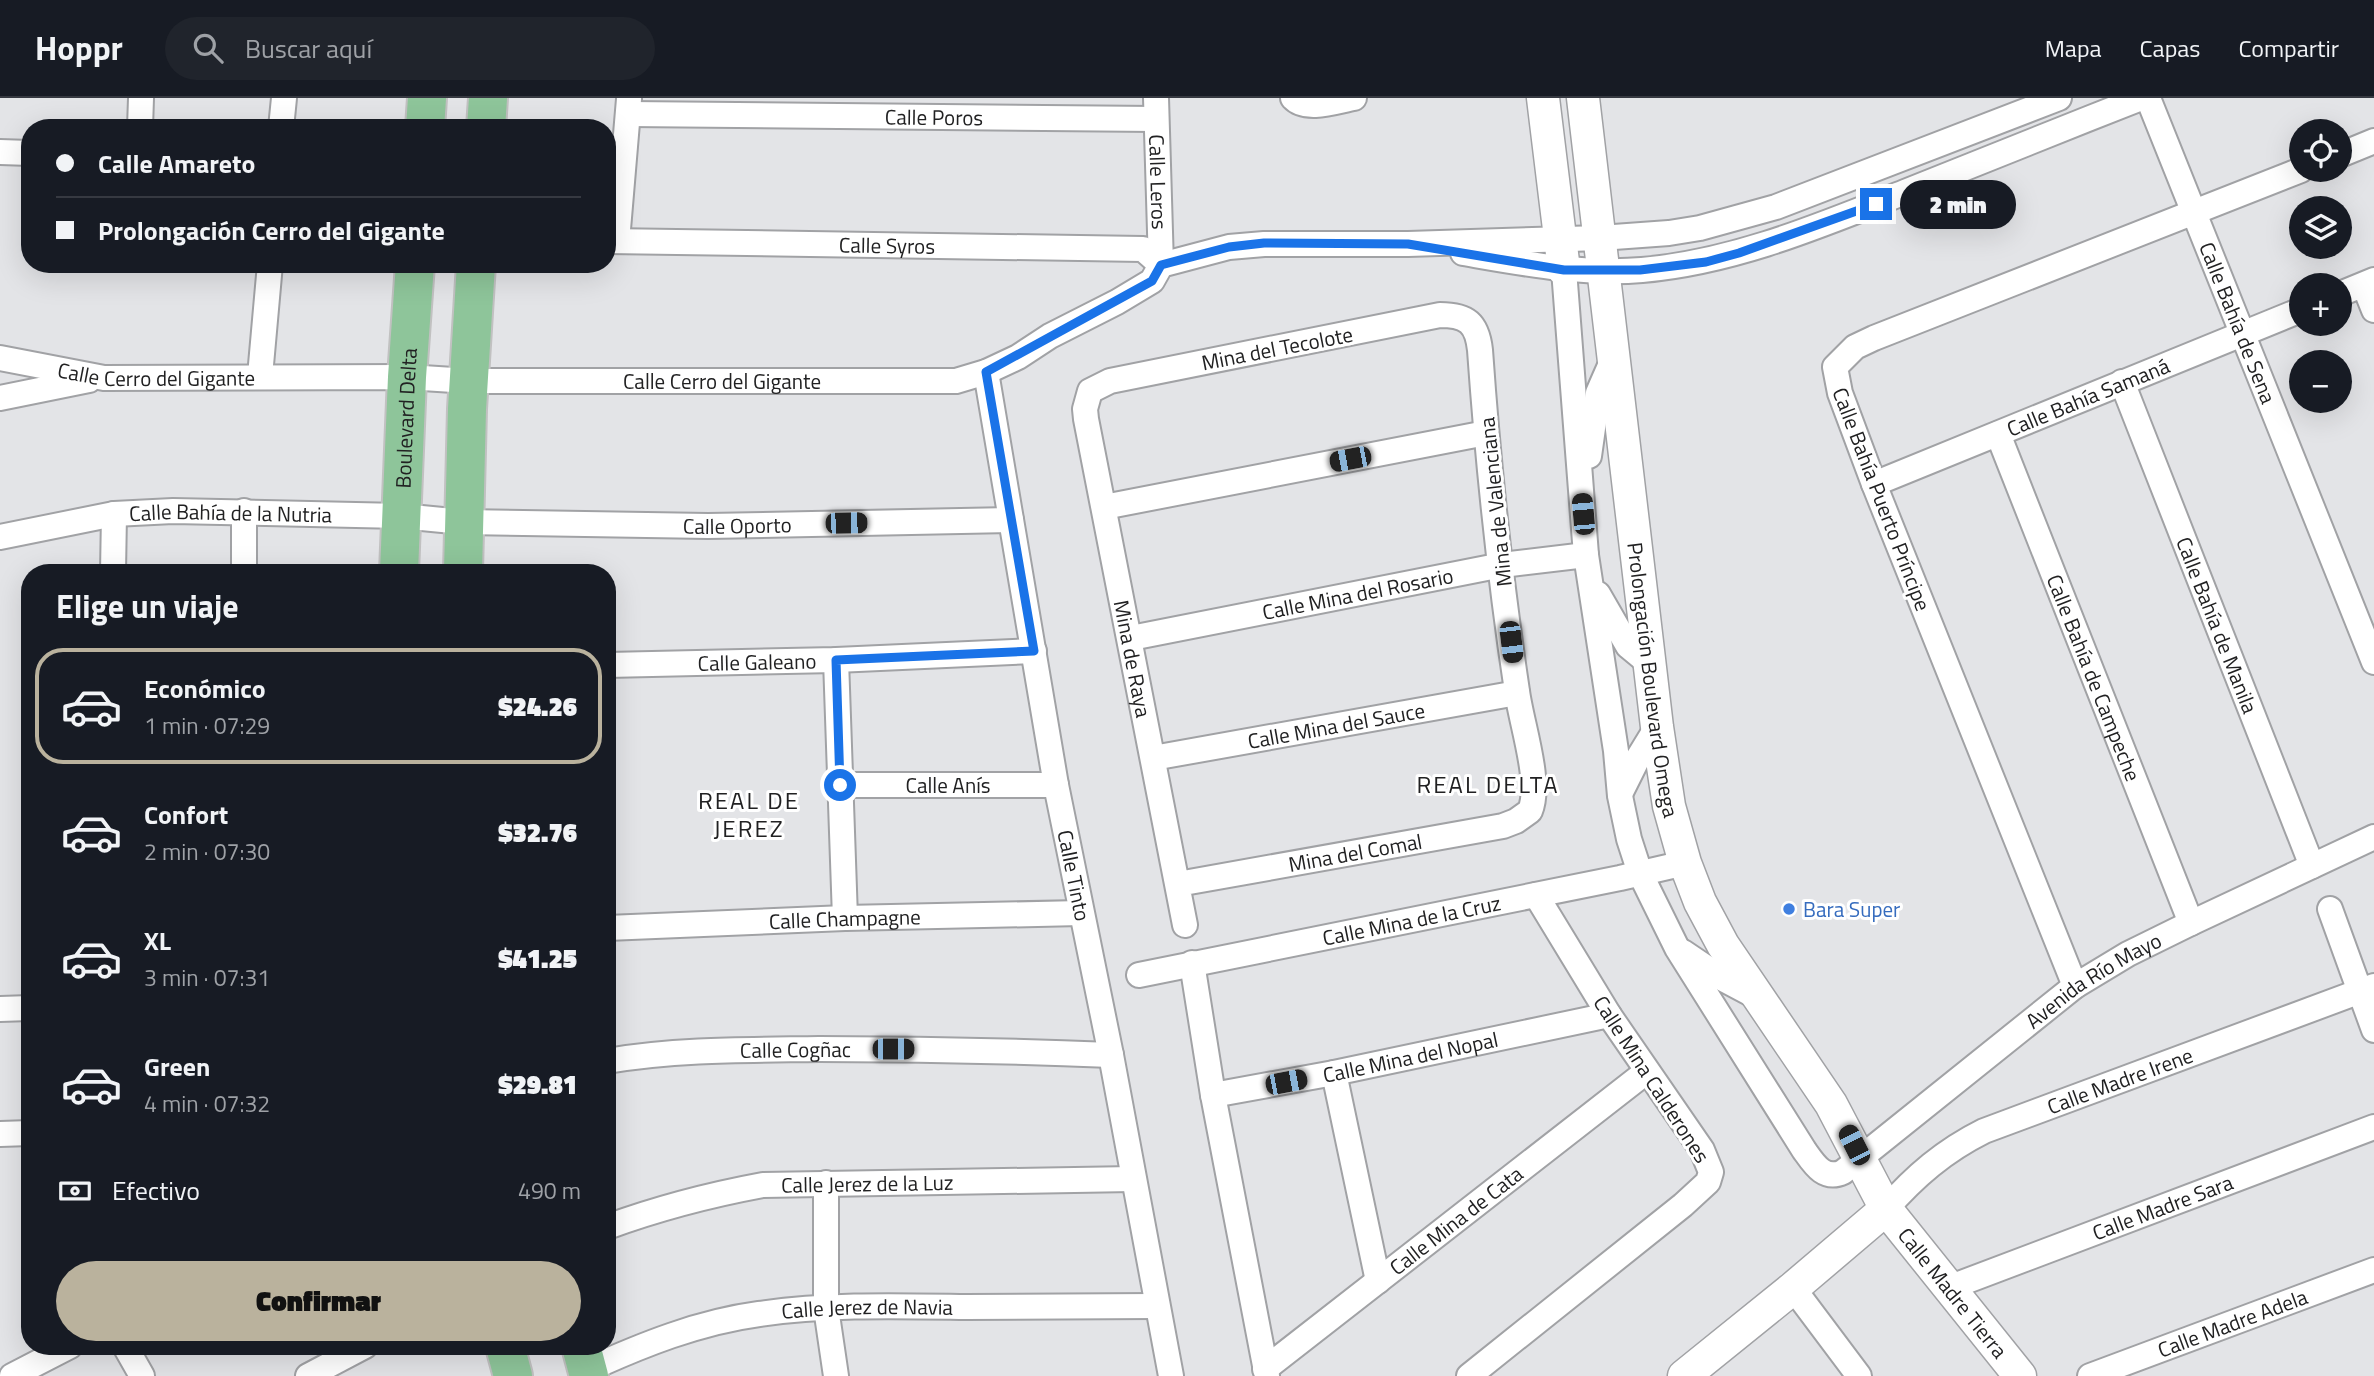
<!DOCTYPE html>
<html lang="es">
<head>
<meta charset="utf-8">
<style>
  :root { --surface:#171b24; --page:#20242c; --text:#f1f3f6; --muted:#9ea1a6; --line:#363941; --accent:#bab29d }
  body { margin:0; font-family:"Titillium Web",sans-serif; background:var(--page); color:var(--text); height:100vh; display:flex; flex-direction:column; font-size:26px; white-space:nowrap }
  * { box-sizing:border-box; margin:0 }
  p { font-size:23px; color:var(--muted) }
  .icon { flex:none; width:38px; height:38px; fill:none; stroke:currentColor; stroke-width:2; stroke-linecap:round; stroke-linejoin:round }
  .map { position:relative; flex:1; overflow:hidden }
  .sheet { position:absolute; left:21px; top:466px; width:595px; height:791px; display:flex; flex-direction:column; background:var(--surface); border-radius:28px; box-shadow:0 7px 28px #0002 }
  .sheet>* { flex:none }
  .hud { position:absolute; left:21px; top:21px; width:595px; height:154px; border-radius:28px; box-shadow:0 7px 28px #0002; display:grid; align-content:center; height:154px; padding:0 35px; background:var(--surface) }
  .buttons { position:absolute; left:2289px; top:21px; display:grid; gap:14px }
  .buttons a { display:grid; place-items:center; width:63px; height:63px; border-radius:50%; background:var(--surface); box-shadow:0 7px 28px #0002; font-size:35px }
  .end { position:absolute; width:32px; height:32px; margin:-16px; border:9px solid #1a73e8; background:#fff; box-shadow:0 0 0 4px #fff }
  .from { border-radius:50% }
  .bubble { position:absolute; height:49px; border-radius:24px; background:var(--surface); box-shadow:0 7px 28px #0002; font-size:23px; font-weight:800; line-height:49px; text-align:center }
  .car { position:absolute; width:21px; height:42px; margin:-21px -10px; border-radius:9px; box-shadow:0 0 5px 2px #0007; background:linear-gradient(#222 24%,#8ab4d8 0 40%,#222 0 76%,#8ab4d8 0 86%,#222 0) }
  .hud b { display:flex; align-items:center; gap:24px; height:66px; font-size:26px }
  .hud b+b { border-top:2px solid var(--line) }
  .hud i { width:18px; height:18px; background:var(--text) }
  ul { padding:0; list-style:none }
  li { display:flex; align-items:center; gap:21px; height:116px; margin:0 14px 10px; padding:0 21px; border:4px solid transparent; border-radius:28px }
  li div { flex:1 }
  li b { display:block; font-size:26px }
  li em { font-style:normal; font-weight:800 }
  li.current { border-color:var(--accent) }
  li>.icon { width:63px; height:63px; stroke-width:1.5 }
  h2 { padding:0 35px; font-size:32px; line-height:84px }
  .pay { display:flex; align-items:center; gap:18px; height:77px; padding:0 35px; font-size:26px }
  .pay p { margin-inline-start:auto }
  .button { display:flex; gap:14px; margin-top:auto; padding:14px 35px }
  .button a { flex:1; height:80px; border-radius:42px; background:var(--accent); color:#111; font-size:28px; font-weight:800; line-height:80px; text-align:center }
  header { display:flex; align-items:center; gap:42px; box-sizing:border-box; height:98px; padding:0 35px; background:var(--surface); border-bottom:2px solid var(--line) }
  header strong { font-size:33px }
  nav { display:flex; gap:38px; margin-inline-start:auto; font-size:24px }
  .search { width:490px; height:63px; background:var(--page); display:flex; align-items:center; gap:18px; box-sizing:border-box; padding:0 24px; border-radius:38px; color:var(--muted); font-size:26px }
  .map>svg:first-child { display:block }
  .lines { fill:none; stroke-linecap:round; stroke-linejoin:round }
  .minor-casing { stroke:#a1a2a5; stroke-width:28 }
  .tertiary-casing { stroke:#a1a2a5; stroke-width:35 }
  .primary-casing { stroke:#c1c1c1; stroke-width:42 }
  .minor { stroke:#fff; stroke-width:24 }
  .tertiary { stroke:#fff; stroke-width:32 }
  .primary { stroke:#8ec59a; stroke-width:38 }
  .route { stroke:#1a73e8; stroke-width:9 }
  .shop-dot { fill:#3f7fe0; stroke:#fff; stroke-width:2.5 }
  .labels { text-anchor:middle; dominant-baseline:central; stroke-width:6; stroke-linejoin:round; paint-order:stroke }
  .street-label { font-size:21px; fill:#212122; stroke:#fff }
  .shop-label { font-size:21px; fill:#366cbe; stroke:#fff; text-anchor:start }
  .quarter-label { font-size:24px; letter-spacing:2px; fill:#212122; stroke:#fff }
</style>
</head>
<body>
<header>
<strong>Hoppr</strong>
<div class="search"><svg class="icon" aria-label="search" viewBox="0 0 24 24"><circle cx="10" cy="10" r="6"/><path d="M15 15l6 6"/></svg>Buscar aquí</div>
<nav><a>Mapa</a><a>Capas</a><a>Compartir</a></nav>
</header>
<div class="map">
<svg width="2374" height="1278" viewBox="0 0 2374 1278">
  <rect width="100%" height="100%" fill="#e3e4e7"/>
  <g class="lines">
    <!-- minor casing -->
    <g class="minor-casing">
      <g id="minor">
        <path id="s1" d="M1156,0L1161,167"/>
        <path d="M1293,0C1306,14 1337,3 1354,0"/>
        <path id="s2" d="M2148,0L2374,564"/>
        <path id="s3" d="M628,16L1156,21"/>
        <polyline points="140,30 141,0"/>
        <polyline points="281,30 284,0"/>
        <polyline points="0,54 30,55"/>
        <polyline points="2340,57 2374,43"/>
        <path id="s4" d="M607,143L1143,151L1161,167"/>
        <polyline points="617,143 629,1"/>
        <path d="M1463,155C1522,165 1581,177 1642,172C1734,164 1819,128 1905,94C1983,63 2062,31 2141,0"/>
        <path id="s5" d="M1564,172L1586,457L1616,653L1620,698L1629,741L1640,775L1677,850L1804,1052C1814,1066 1824,1083 1843,1074L2075,888L2128,856L2191,825L2374,739"/>
        <polyline points="2364,187 2374,212"/>
        <polyline points="2340,196 2374,182"/>
        <path id="s6" d="M0,260L104,280L407,279L469,283H956L986,274L1018,259L1050,238L1117,204L1152,183L1161,167L1229,149L1264,146H1408L1600,140L1669,135L1700,130L1776,109L2059,0"/>
        <path id="s7" d="M986,274L1056,687L1111,957L1171,1278"/>
        <polyline points="260,278 270,166"/>
        <path id="s8" d="M2122,284L2312,768"/>
        <polyline points="0,300 89,282"/>
        <path id="s9" d="M1998,336L2191,825"/>
        <polyline points="1589,358 1598,295 1613,261"/>
        <path id="s10" d="M1874,386L2301,212"/>
        <polyline points="1104,409 1486,335"/>
        <path id="s11" d="M0,439L114,416L173,413L401,418L463,424L708,428L1011,422"/>
        <polyline points="113,474 114,416"/>
        <polyline points="244,474 244,413"/>
        <polyline points="1598,496 1628,548 1651,567"/>
        <path id="s12" d="M1131,540L1502,467L1586,457"/>
        <polyline points="836,562 845,820"/>
        <path id="s13" d="M607,567L836,562L1034,553"/>
        <path id="s14" d="M1153,660L1517,595"/>
        <path id="s15" d="M840,687H1056"/>
        <polyline points="1620,696 1638,660 1657,629"/>
        <path id="s16" d="M1178,786L1503,728L1516,723L1530,713C1542,684 1521,625 1517,593C1500,480 1488,366 1480,252C1477,225 1467,217 1440,217L1110,283L1090,293L1085,311L1086,321L1185,827"/>
        <polyline points="2330,811 2374,932"/>
        <path id="s17" d="M607,830L845,820L1081,815"/>
        <polyline points="1683,854 1723,881 1755,898"/>
        <polyline points="1192,865 1213,997 1267,1278"/>
        <path id="s18" d="M1139,877L1620,780L1685,765"/>
        <polyline points="2075,888 1874,386 1840,295 1835,269 1855,249 1874,240 2301,72"/>
        <polyline points="0,911 30,910"/>
        <path id="s19" d="M607,963C677,951 748,952 819,951C916,951 1014,953 1111,957"/>
        <polyline points="1334,975 1378,1183"/>
        <path id="s20" d="M1213,997L1334,975L1609,917"/>
        <polyline points="0,1036 30,1035"/>
        <polyline points="826,1085 826,1210 836,1278"/>
        <path id="s21" d="M1886,1111C1915,1078 1944,1053 1984,1033L2374,888"/>
        <path id="s22" d="M607,1129C659,1110 709,1097 763,1087L1133,1081"/>
        <path id="s23" d="M1951,1189L2374,1029"/>
        <polyline points="1793,1190 1859,1278"/>
        <polyline points="125,1248 142,1278"/>
        <path id="s24" d="M1265,1271L1646,974"/>
        <path id="s25" d="M587,1272C642,1247 699,1224 759,1216C827,1206 897,1208 966,1209C1030,1209 1093,1208 1157,1208"/>
        <polyline points="12,1278 70,1248"/>
        <polyline points="308,1278 365,1248"/>
        <polyline points="1469,1278 1683,1107 1708,1084 1711,1074 1702,1052 1609,917 1536,797"/>
        <path id="s26" d="M2090,1278L2374,1172"/>
      </g>
    </g>
    <!-- tertiary casing -->
    <g class="tertiary-casing">
      <g id="tertiary">
        <polyline points="1543,0 1564,172"/>
        <path id="s27" d="M1583,0L1657,629L1669,708L1685,765L1700,804L1723,847L1831,1006L1886,1111L2020,1278"/>
        <polyline points="1684,1278 1793,1190 1886,1111"/>
      </g>
    </g>
    <!-- primary casing -->
    <g class="primary-casing">
      <g id="primary">
        <polyline points="425,30 427,0"/>
        <polyline points="486,30 488,0"/>
        <path id="s28" d="M399,474L407,279L415,166"/>
        <polyline points="463,474 467,311 476,166"/>
        <polyline points="505,1248 513,1278"/>
        <polyline points="581,1248 589,1278"/>
      </g>
    </g>
    <!-- minor -->
    <use href="#minor" class="minor"/>
    <!-- tertiary -->
    <use href="#tertiary" class="tertiary"/>
    <!-- primary -->
    <use href="#primary" class="primary"/>
  </g>
  <g class="lines">
    <!-- route -->
    <polyline class="route" points="840,687 836,562 1034,553 986,274 1152,183 1161,167 1229,149 1264,145 1408,146 1564,172 1640,172 1706,164 1739,155 1876,106"/>
  </g>
  <!-- markers -->
  <circle class="shop-dot" cx="1789" cy="811" r="7"/>
  <g class="labels">
    <!-- street labels -->
    <g class="street-label">
      <text stroke="none"><textPath href="#s3" startOffset="306">Calle Poros</textPath></text>
      <text stroke="none"><textPath href="#s1" startOffset="84">Calle Leros</textPath></text>
      <text stroke="none"><textPath href="#s4" startOffset="280">Calle Syros</textPath></text>
      <text stroke="none"><textPath href="#s2" startOffset="242">Calle Bahía de Sena</textPath></text>
      <text transform="translate(1277 250) rotate(-11)">Mina del Tecolote</text>
      <text stroke="none"><textPath href="#s6" startOffset="158">Calle Cerro del Gigante</textPath></text>
      <text stroke="none"><textPath href="#s6" startOffset="724">Calle Cerro del Gigante</textPath></text>
      <text stroke="none"><textPath href="#s10" startOffset="231">Calle Bahía Samaná</textPath></text>
      <text stroke="none"><textPath href="#s28" startOffset="154">Boulevard Delta</textPath></text>
      <text transform="translate(1882 401) rotate(69)">Calle Bahía Puerto Príncipe</text>
      <text transform="translate(1495 404) rotate(-96)">Mina de Valenciana</text>
      <text stroke="none"><textPath href="#s11" startOffset="233">Calle Bahía de la Nutria</textPath></text>
      <text stroke="none"><textPath href="#s11" startOffset="740">Calle Oporto</textPath></text>
      <text stroke="none"><textPath href="#s12" startOffset="231">Calle Mina del Rosario</textPath></text>
      <text stroke="none"><textPath href="#s8" startOffset="261">Calle Bahía de Manila</textPath></text>
      <text stroke="none"><textPath href="#s16" startOffset="1519">Mina de Raya</textPath></text>
      <text stroke="none"><textPath href="#s13" startOffset="150">Calle Galeano</textPath></text>
      <text stroke="none"><textPath href="#s9" startOffset="262">Calle Bahía de Campeche</textPath></text>
      <text stroke="none"><textPath href="#s27" startOffset="586">Prolongación Boulevard Omega</textPath></text>
      <text stroke="none"><textPath href="#s14" startOffset="186">Calle Mina del Sauce</textPath></text>
      <text stroke="none"><textPath href="#s15" startOffset="108">Calle Anís</textPath></text>
      <text stroke="none"><textPath href="#s16" startOffset="180">Mina del Comal</textPath></text>
      <text stroke="none"><textPath href="#s7" startOffset="511">Calle Tinto</textPath></text>
      <text stroke="none"><textPath href="#s17" startOffset="238">Calle Champagne</textPath></text>
      <text stroke="none"><textPath href="#s18" startOffset="278">Calle Mina de la Cruz</textPath></text>
      <text stroke="none"><textPath href="#s5" startOffset="1297">Avenida Río Mayo</textPath></text>
      <text stroke="none"><textPath href="#s19" startOffset="189">Calle Cogñac</textPath></text>
      <text stroke="none"><textPath href="#s20" startOffset="201">Calle Mina del Nopal</textPath></text>
      <text transform="translate(1652 981) rotate(57)">Calle Mina Calderones</text>
      <text stroke="none"><textPath href="#s21" startOffset="271">Calle Madre Irene</textPath></text>
      <text stroke="none"><textPath href="#s22" startOffset="266">Calle Jerez de la Luz</textPath></text>
      <text stroke="none"><textPath href="#s23" startOffset="226">Calle Madre Sara</textPath></text>
      <text stroke="none"><textPath href="#s24" startOffset="242">Calle Mina de Cata</textPath></text>
      <text stroke="none"><textPath href="#s27" startOffset="1281">Calle Madre Tierra</textPath></text>
      <text stroke="none"><textPath href="#s25" startOffset="290">Calle Jerez de Navia</textPath></text>
      <text stroke="none"><textPath href="#s26" startOffset="152">Calle Madre Adela</textPath></text>
    </g>
    <!-- shop labels -->
    <g class="shop-label">
      <text x="1803" y="811">Bara Super</text>
    </g>
    <!-- quarter labels -->
    <g class="quarter-label">
      <text x="1488" y="686">REAL DELTA</text>
      <text x="749" y="702">REAL DE<tspan x="749" dy="28">JEREZ</tspan></text>
    </g>
  </g>
</svg>
<div class="buttons">
<a><svg class="icon" aria-label="locate" viewBox="0 0 24 24"><circle cx="12" cy="12" r="6"/><path d="M12 2v4M12 18v4M2 12h4M18 12h4"/></svg></a>
<a><svg class="icon" aria-label="layers" viewBox="0 0 24 24"><path d="M12 4l9 5-9 5-9-5zM3 14l9 5 9-5"/></svg></a>
<a>+</a>
<a>−</a>
</div>
<i class="end from" style="left:840px;top:687px"></i>
<i class="end" style="left:1876px;top:106px"></i>
<div class="bubble" style="left:1900px;top:82px;width:116px">2 min</div>
<i class="car" style="left:1350px;top:361px;rotate:259deg"></i>
<i class="car" style="left:1583px;top:416px;rotate:355deg"></i>
<i class="car" style="left:846px;top:425px;rotate:89deg"></i>
<i class="car" style="left:1511px;top:544px;rotate:173deg"></i>
<i class="car" style="left:893px;top:951px;rotate:90deg"></i>
<i class="car" style="left:1286px;top:984px;rotate:79deg"></i>
<i class="car" style="left:1854px;top:1047px;rotate:333deg"></i>
<div class="hud">
<b><i class="from"></i>Calle Amareto</b>
<b><i></i>Prolongación Cerro del Gigante</b>
</div>
<section class="sheet">
<h2>Elige un viaje</h2>
<ul>
<li class="current"><svg class="icon" aria-label="car" viewBox="0 0 24 24"><path d="M5 17H2v-5l4-1 3-4h7l3 4 3 1v5h-3M9 17h6M6 11h13"/><circle cx="7" cy="17" r="2"/><circle cx="17" cy="17" r="2"/></svg><div><b>Económico</b><p>1 min · 07:29</p></div><em>$24.26</em></li>
<li><svg class="icon" aria-label="car" viewBox="0 0 24 24"><path d="M5 17H2v-5l4-1 3-4h7l3 4 3 1v5h-3M9 17h6M6 11h13"/><circle cx="7" cy="17" r="2"/><circle cx="17" cy="17" r="2"/></svg><div><b>Confort</b><p>2 min · 07:30</p></div><em>$32.76</em></li>
<li><svg class="icon" aria-label="car" viewBox="0 0 24 24"><path d="M5 17H2v-5l4-1 3-4h7l3 4 3 1v5h-3M9 17h6M6 11h13"/><circle cx="7" cy="17" r="2"/><circle cx="17" cy="17" r="2"/></svg><div><b>XL</b><p>3 min · 07:31</p></div><em>$41.25</em></li>
<li><svg class="icon" aria-label="car" viewBox="0 0 24 24"><path d="M5 17H2v-5l4-1 3-4h7l3 4 3 1v5h-3M9 17h6M6 11h13"/><circle cx="7" cy="17" r="2"/><circle cx="17" cy="17" r="2"/></svg><div><b>Green</b><p>4 min · 07:32</p></div><em>$29.81</em></li>
</ul>
<div class="pay"><svg class="icon" aria-label="cash" viewBox="0 0 24 24"><path d="M3 7h18v10H3z"/><circle cx="12" cy="12" r="2"/></svg>Efectivo<p>490 m</p></div>
<div class="button"><a>Confirmar</a></div>
</section>
</div>
</body>
</html>
